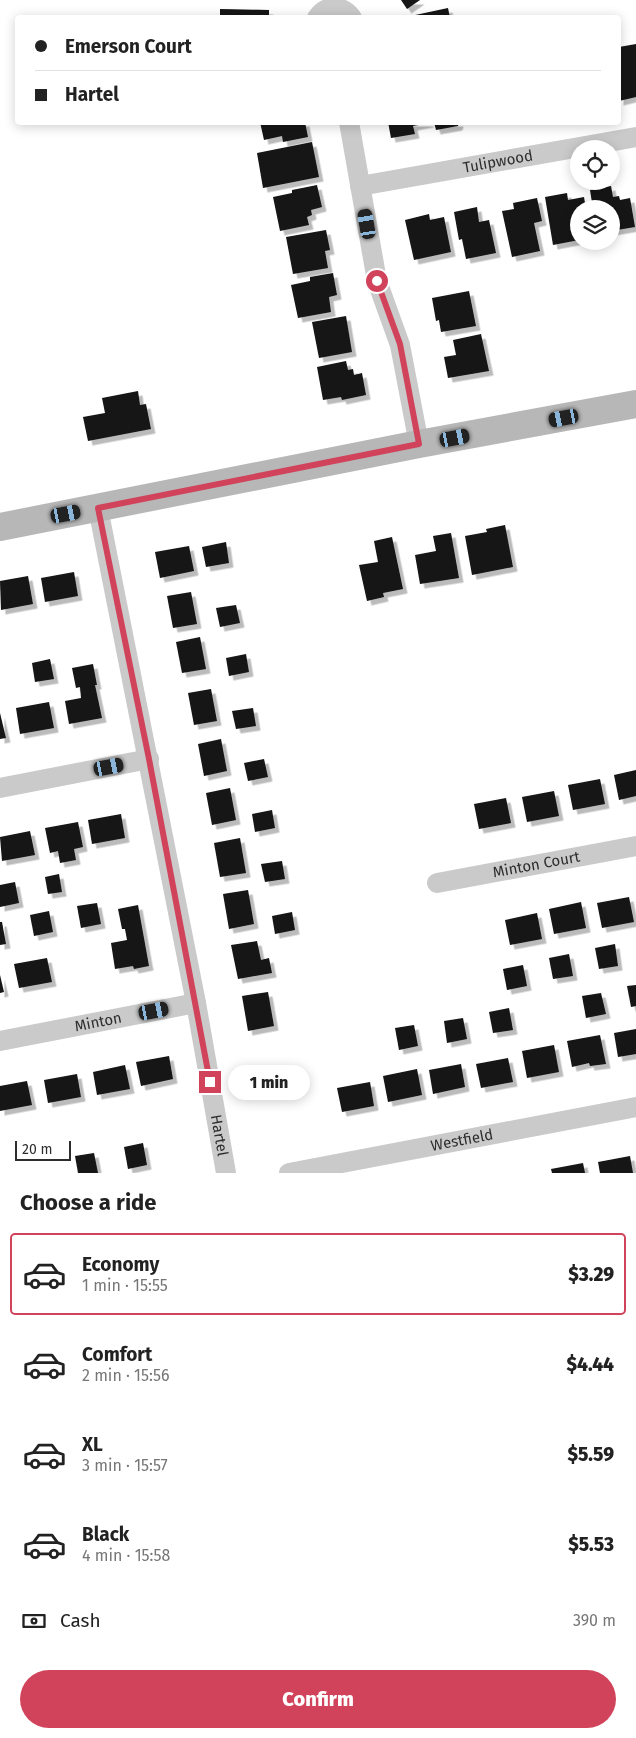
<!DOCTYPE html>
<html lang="en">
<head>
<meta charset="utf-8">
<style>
  :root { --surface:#fff; --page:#f6f6f6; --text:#222; --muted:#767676; --line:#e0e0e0; --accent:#d1435b }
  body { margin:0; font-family:"Fira Sans",sans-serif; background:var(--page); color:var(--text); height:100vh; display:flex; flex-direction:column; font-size:19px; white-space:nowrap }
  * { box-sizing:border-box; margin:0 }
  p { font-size:16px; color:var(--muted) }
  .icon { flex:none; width:28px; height:28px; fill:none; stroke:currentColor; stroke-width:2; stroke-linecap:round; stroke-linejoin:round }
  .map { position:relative; height:1173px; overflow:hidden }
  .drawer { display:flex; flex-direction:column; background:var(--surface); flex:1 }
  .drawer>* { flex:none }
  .banner { position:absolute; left:15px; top:15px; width:606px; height:110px; border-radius:5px; box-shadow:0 2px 12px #0003; display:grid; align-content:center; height:110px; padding:0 20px; background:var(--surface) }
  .buttons { position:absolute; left:570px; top:140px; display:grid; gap:10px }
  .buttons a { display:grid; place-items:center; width:50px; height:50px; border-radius:50%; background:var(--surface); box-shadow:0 2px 12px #0003; font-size:25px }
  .scale { position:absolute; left:15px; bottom:12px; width:56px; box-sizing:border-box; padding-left:5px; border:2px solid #2d2d2d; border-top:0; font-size:14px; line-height:18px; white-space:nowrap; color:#2d2d2d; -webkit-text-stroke:4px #fff; paint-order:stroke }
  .end { position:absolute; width:22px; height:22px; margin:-11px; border:6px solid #d1435b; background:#fff; box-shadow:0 0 0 2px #fff }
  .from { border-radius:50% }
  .bubble { position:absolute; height:35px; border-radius:18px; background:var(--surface); box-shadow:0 2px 12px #0003; font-size:16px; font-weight:800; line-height:35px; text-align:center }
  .car { position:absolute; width:15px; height:30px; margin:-15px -8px; border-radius:6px; box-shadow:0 0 4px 1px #0007; background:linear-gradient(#222 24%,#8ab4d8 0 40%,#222 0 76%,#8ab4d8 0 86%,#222 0) }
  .banner b { display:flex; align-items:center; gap:18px; height:48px; font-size:19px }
  .banner b+b { border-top:1px solid var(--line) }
  .banner i { width:12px; height:12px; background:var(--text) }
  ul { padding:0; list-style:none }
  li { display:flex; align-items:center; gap:15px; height:82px; margin:0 10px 8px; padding:0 10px; border:2px solid transparent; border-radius:5px }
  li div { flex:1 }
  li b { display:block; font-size:19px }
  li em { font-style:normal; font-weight:800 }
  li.current { border-color:var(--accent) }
  li>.icon { width:45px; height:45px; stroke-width:1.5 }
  h2 { padding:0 20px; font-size:22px; line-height:60px }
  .pay { display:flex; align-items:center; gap:12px; height:55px; padding:0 20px; font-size:19px }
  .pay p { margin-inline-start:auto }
  .cta { display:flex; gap:10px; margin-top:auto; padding:10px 20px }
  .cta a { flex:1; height:58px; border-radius:30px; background:var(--accent); color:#fff; font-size:20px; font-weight:800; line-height:58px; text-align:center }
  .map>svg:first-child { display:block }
  .building { fill:#141414; filter:url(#shadow) }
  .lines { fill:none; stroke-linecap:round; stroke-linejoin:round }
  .street { stroke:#cacaca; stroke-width:20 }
  .secondary { stroke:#b7b7b7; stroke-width:28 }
  .route { stroke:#d1435b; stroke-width:6 }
  .labels { text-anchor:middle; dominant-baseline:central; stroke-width:5; stroke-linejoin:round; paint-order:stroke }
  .street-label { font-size:15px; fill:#2d2d2d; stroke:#fff }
</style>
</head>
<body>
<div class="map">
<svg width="636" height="1173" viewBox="0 0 636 1173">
  <defs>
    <filter id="shadow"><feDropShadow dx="4.5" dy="4.5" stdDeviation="0" flood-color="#0004"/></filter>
  </defs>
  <rect width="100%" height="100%" fill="#fff"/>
  <!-- building -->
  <g class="building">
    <polygon points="401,0 420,0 407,9"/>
    <polygon points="448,8 450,18 406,18 406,17"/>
    <polygon points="220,9 269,10 269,18 220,18"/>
    <polygon points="636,44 636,97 619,101 619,78 621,78 619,67 619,47"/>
    <polygon points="260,122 305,122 308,137 283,142 282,136 264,140"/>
    <polygon points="388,122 429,122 429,123 413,126 415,134 391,138"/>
    <polygon points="434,122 459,122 458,126 436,130"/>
    <polygon points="312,142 319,177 263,188 257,153"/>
    <polygon points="317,185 322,207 311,210 312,215 307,217 309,225 280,231 273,197 292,193 292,190"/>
    <polygon points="611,186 613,197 619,196 620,200 630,198 635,227 611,231 611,209 593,209 590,190"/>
    <polygon points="567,193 568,200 584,197 586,209 579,209 579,240 553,245 545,197"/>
    <polygon points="537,198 542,221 534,223 540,251 512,257 502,211 514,209 513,203"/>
    <polygon points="477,207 479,222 489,220 496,253 466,259 462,239 459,240 454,212"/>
    <polygon points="429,214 430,220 444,217 451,252 414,260 405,220"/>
    <polygon points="326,230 330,250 325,251 328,268 293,274 286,237"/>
    <polygon points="333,273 337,295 329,297 331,312 298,318 291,285 310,281 310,277"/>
    <polygon points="469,291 476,326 441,332 439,320 436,321 432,298"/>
    <polygon points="346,316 352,352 319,358 312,322"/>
    <polygon points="481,334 489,371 448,378 444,357 456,355 453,340"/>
    <polygon points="346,361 348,370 353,369 354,375 362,373 366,395 342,400 341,397 323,400 317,367"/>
    <polygon points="138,391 140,405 146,404 151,429 88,441 83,417 105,413 102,398"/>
    <polygon points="505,525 513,567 472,575 465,536 487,532 486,529"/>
    <polygon points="451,533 459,578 420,584 415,555 436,551 433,536"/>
    <polygon points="392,537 403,589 383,593 384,597 367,601 359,565 378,562 374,541"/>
    <polygon points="226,542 229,563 206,567 202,547"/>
    <polygon points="189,546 194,571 160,578 155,552"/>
    <polygon points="74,572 78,596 45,602 41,578"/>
    <polygon points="28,576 33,604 1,610 0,581"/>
    <polygon points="191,592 197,624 173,628 167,596"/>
    <polygon points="236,605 240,623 220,627 216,608"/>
    <polygon points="200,637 206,669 182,673 176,642"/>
    <polygon points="246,654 249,672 229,676 226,658"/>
    <polygon points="50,659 54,679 35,682 32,663"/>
    <polygon points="93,664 97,685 95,685 102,718 69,724 65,701 81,698 80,687 76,688 72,668"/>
    <polygon points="211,689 217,721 194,725 188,693"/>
    <polygon points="49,702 54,728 20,734 16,708"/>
    <polygon points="253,708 256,726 236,729 232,711"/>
    <polygon points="0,713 6,738 0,739"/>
    <polygon points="221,739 227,771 204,776 198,744"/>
    <polygon points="264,759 268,777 248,781 244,763"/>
    <polygon points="636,770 636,796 619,800 614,775"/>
    <polygon points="600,779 605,804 573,810 568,785"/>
    <polygon points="230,788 236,820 212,825 206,793"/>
    <polygon points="554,791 559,816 527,822 522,797"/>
    <polygon points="506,798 511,823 479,829 474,804"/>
    <polygon points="272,810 275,828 255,832 252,814"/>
    <polygon points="121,814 125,838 92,844 88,820"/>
    <polygon points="78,822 83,847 74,849 76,860 60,863 58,851 50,853 45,828"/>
    <polygon points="30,831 35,855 2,861 0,837"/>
    <polygon points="240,838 246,873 220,877 214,843"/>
    <polygon points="282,861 285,879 265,882 261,864"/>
    <polygon points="59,874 62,892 48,894 45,877"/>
    <polygon points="15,882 19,903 0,907 0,885"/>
    <polygon points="248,890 254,924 229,929 223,894"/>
    <polygon points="629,897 634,922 602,928 597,903"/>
    <polygon points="581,902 586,928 554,934 549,909"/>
    <polygon points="97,903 101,924 81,928 77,906"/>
    <polygon points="138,905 149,966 134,969 133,966 115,969 111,943 127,940 125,929 122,929 118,909"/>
    <polygon points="49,911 53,932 34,936 30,915"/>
    <polygon points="292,912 295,930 275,934 272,916"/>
    <polygon points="537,913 542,939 510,945 505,920"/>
    <polygon points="0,922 2,922 6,944 0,945"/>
    <polygon points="257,941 261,960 269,958 272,973 238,979 231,945"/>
    <polygon points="615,944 618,966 599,969 595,948"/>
    <polygon points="569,954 573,976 553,979 549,958"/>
    <polygon points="47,958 52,982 19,988 14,964"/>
    <polygon points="523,965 527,986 507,990 503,969"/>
    <polygon points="0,975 4,992 0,993"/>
    <polygon points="636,985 636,1006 631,1007 627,986"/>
    <polygon points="268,992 274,1026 248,1031 242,996"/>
    <polygon points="601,993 606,1014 586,1018 582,996"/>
    <polygon points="509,1008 513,1030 493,1033 489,1012"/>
    <polygon points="463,1018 467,1039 447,1043 444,1021"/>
    <polygon points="414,1025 418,1046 399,1050 395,1028"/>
    <polygon points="636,1029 636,1054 618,1057 614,1033"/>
    <polygon points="600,1035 606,1064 590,1066 589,1063 572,1067 567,1041"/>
    <polygon points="554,1045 559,1072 527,1078 522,1051"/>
    <polygon points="169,1056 173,1079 141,1086 136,1062"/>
    <polygon points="508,1058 513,1082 481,1088 476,1064"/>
    <polygon points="461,1064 465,1087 433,1094 429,1070"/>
    <polygon points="125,1065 130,1089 97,1095 93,1072"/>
    <polygon points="417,1069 422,1095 388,1102 383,1076"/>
    <polygon points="77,1074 81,1097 48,1103 44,1080"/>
    <polygon points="27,1081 32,1105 0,1111 0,1086"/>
    <polygon points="370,1082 374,1106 342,1112 337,1088"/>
    <polygon points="143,1143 147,1165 128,1169 124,1147"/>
    <polygon points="94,1153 98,1173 78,1173 75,1156"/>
    <polygon points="630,1156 633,1173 600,1173 598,1162"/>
    <polygon points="583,1163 585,1173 552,1173 551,1169"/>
  </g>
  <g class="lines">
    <!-- street -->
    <g class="street">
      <path d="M317,18C326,4 343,5 352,18"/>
      <polyline points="349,122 377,281 400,345 419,444"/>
      <path id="s1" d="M360,186L636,137"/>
      <path id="s2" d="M98,508L196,1003L226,1173"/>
      <polyline points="0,788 149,759"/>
      <path id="s3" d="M437,883L636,846"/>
      <path id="s4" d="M0,1041L196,1003"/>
      <path id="s5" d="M289,1173L636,1107"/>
    </g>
    <!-- secondary -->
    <polyline class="secondary" points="0,527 419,444 636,404"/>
  </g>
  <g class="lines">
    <!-- route -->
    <polyline class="route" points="210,1082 149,759 98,508 419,444 400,344 377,281"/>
  </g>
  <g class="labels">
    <!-- street labels -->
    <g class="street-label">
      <text stroke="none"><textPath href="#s1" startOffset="140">Tulipwood</textPath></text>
      <text stroke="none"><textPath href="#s3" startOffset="101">Minton Court</textPath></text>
      <text stroke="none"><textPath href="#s4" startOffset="100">Minton</textPath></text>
      <text stroke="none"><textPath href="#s2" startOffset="639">Hartel</textPath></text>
      <text stroke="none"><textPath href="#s5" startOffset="176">Westfield</textPath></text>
    </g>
  </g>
</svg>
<div class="buttons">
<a><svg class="icon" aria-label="locate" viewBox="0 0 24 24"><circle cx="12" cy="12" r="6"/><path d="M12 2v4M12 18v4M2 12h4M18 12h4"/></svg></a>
<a><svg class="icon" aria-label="layers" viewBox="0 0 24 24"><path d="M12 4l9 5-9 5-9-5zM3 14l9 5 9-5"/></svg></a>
</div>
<div class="scale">20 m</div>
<i class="end from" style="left:377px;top:281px"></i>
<i class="end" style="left:210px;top:1082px"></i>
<div class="bubble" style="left:228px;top:1065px;width:82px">1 min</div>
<i class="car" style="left:367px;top:224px;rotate:350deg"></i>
<i class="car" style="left:564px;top:418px;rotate:259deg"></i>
<i class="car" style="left:455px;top:438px;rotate:79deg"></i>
<i class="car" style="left:66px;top:514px;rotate:79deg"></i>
<i class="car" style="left:109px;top:767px;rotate:79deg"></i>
<i class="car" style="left:154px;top:1011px;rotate:79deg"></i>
<div class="banner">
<b><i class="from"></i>Emerson Court</b>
<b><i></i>Hartel</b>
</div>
</div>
<section class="drawer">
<h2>Choose a ride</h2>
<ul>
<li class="current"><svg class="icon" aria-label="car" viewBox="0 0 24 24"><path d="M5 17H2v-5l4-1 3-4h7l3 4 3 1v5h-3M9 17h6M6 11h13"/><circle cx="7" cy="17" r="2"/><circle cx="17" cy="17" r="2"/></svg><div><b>Economy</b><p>1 min · 15:55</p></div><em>$3.29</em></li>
<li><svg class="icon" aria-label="car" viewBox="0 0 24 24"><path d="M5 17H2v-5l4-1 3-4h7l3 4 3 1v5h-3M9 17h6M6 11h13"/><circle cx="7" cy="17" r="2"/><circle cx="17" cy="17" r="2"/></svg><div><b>Comfort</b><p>2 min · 15:56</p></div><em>$4.44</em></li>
<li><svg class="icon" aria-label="car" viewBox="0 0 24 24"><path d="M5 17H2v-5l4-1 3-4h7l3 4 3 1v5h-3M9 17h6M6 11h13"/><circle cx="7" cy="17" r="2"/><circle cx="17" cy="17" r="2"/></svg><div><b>XL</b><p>3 min · 15:57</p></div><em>$5.59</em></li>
<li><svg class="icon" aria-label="car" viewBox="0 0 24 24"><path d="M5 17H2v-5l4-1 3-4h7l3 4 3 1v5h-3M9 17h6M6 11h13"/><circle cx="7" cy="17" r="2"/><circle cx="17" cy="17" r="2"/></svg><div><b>Black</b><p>4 min · 15:58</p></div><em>$5.53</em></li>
</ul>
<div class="pay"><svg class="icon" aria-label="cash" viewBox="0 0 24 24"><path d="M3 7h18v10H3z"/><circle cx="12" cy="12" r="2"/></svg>Cash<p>390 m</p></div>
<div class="cta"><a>Confirm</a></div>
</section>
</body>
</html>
